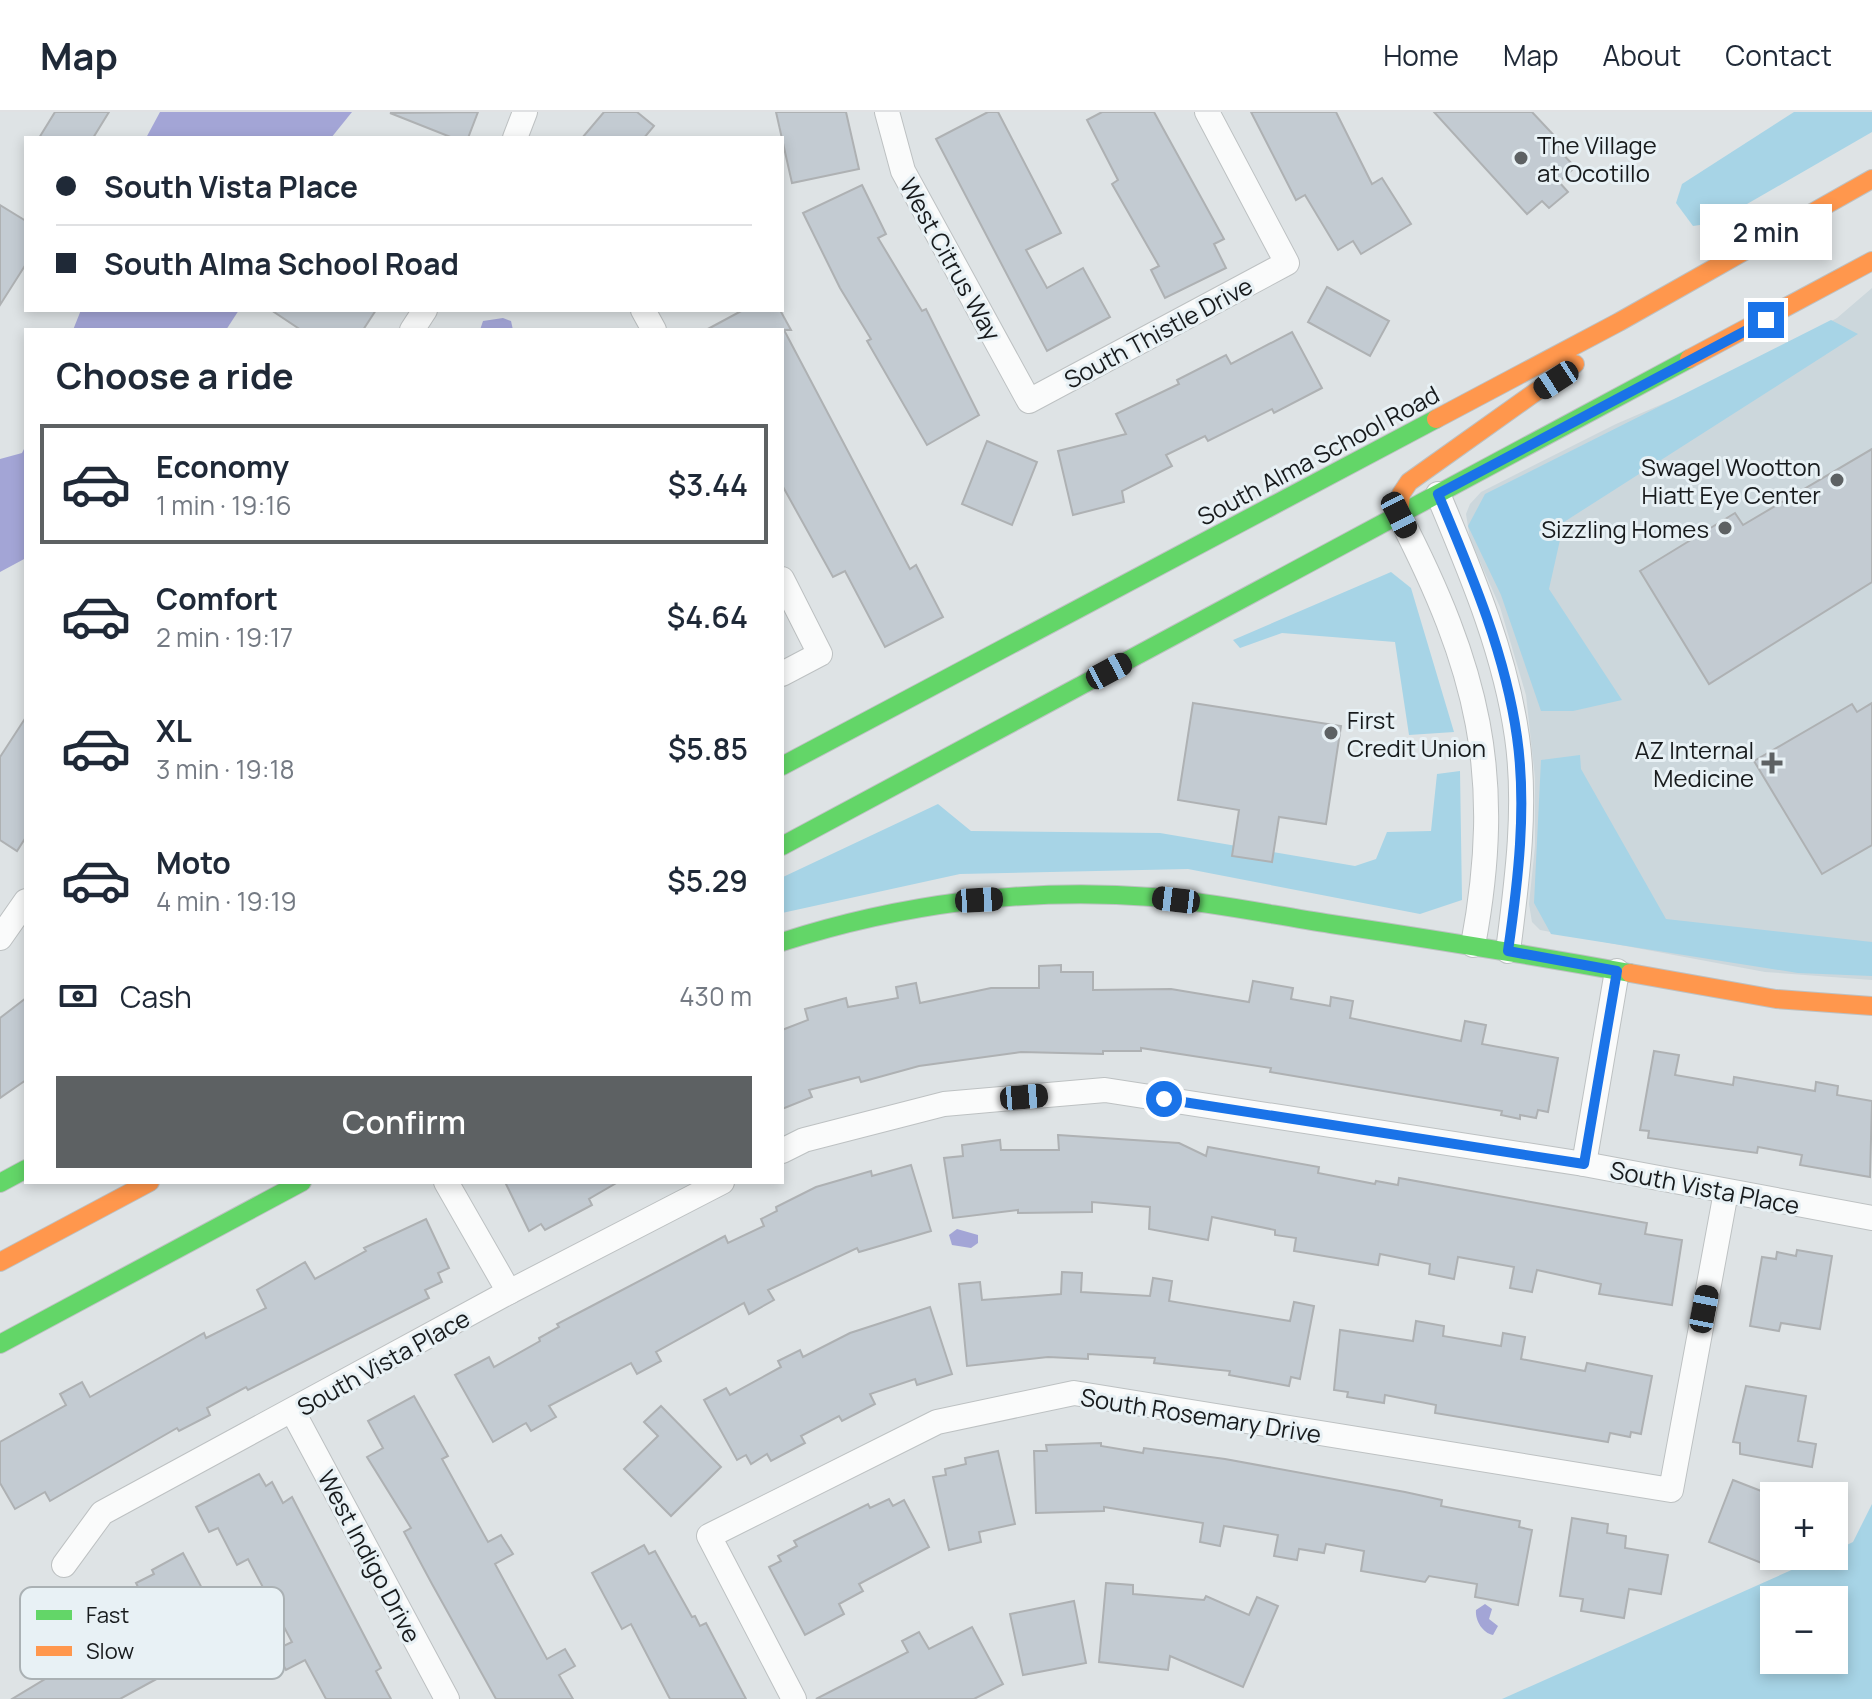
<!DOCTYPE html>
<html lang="en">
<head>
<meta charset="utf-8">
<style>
  :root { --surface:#fff; --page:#f6f6f7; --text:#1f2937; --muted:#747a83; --line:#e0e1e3; --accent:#5d6163 }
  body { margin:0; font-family:Manrope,sans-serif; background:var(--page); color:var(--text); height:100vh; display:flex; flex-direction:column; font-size:30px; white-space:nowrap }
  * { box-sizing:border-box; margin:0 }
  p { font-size:26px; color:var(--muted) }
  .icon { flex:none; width:44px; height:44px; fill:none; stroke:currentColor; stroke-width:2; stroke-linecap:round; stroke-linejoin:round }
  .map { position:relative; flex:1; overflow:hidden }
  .sheet { position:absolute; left:24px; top:216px; width:760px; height:856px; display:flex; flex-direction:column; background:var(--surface); border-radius:0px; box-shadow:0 4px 12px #0003 }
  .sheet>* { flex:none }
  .banner { position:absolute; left:24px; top:24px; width:760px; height:176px; border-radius:0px; box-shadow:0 4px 12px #0003; display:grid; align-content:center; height:176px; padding:0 32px; background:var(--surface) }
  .fabs { position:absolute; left:1760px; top:1370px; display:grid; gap:16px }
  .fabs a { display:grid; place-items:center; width:88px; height:88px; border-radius:0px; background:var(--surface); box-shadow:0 4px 12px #0003; font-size:40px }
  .end { position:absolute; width:36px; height:36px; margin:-18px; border:10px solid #1a73e8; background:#fff; box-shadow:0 0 0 4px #fff }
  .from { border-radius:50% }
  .bubble { position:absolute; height:56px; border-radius:0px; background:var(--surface); box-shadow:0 4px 12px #0003; font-size:26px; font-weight:600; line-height:56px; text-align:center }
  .car { position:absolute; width:24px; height:48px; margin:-24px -12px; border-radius:10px; box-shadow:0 0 6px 2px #0007; background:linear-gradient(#222 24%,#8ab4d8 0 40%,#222 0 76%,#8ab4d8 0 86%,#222 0) }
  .banner b { display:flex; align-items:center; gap:28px; height:76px; font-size:30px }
  .banner b+b { border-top:2px solid var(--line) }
  .banner i { width:20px; height:20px; background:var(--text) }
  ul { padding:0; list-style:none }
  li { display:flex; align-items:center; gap:24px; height:120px; margin:0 16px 12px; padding:0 16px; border:4px solid transparent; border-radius:0px }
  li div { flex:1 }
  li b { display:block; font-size:30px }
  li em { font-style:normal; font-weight:600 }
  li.selected { border-color:var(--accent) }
  li>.icon { width:72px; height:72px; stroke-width:1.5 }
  h2 { padding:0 32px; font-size:36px; line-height:96px }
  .pay { display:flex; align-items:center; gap:20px; height:88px; padding:0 32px; font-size:30px }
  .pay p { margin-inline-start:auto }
  .cta { display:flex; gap:16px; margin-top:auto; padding:16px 32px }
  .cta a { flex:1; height:92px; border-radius:0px; background:var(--accent); color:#fff; font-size:32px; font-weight:600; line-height:92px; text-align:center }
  header { display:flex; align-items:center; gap:48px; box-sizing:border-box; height:112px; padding:0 40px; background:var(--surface); border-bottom:2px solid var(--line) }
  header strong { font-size:38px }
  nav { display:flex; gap:44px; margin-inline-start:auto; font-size:28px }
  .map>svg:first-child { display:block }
  .built { fill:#ccd7dc }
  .green { fill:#a7d4e6; fill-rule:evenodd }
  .water { fill:#a3a5d6 }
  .building { fill:#c3cbd2; stroke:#aeb1b3; stroke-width:2 }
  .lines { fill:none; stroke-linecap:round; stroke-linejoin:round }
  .street-casing { stroke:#bdc1c2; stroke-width:26 }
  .fast-casing { stroke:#bdc1c2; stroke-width:20 }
  .slow-casing { stroke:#bdc1c2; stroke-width:20 }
  .street { stroke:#fafbfb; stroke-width:24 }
  .fast { stroke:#63d668; stroke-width:18 }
  .slow { stroke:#ff974d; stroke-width:18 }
  .route { stroke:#1a73e8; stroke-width:10 }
  .poi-dot { fill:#5d6163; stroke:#e8f1f5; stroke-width:3 }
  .labels { text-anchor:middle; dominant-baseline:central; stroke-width:6; stroke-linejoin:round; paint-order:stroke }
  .poi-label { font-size:24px; fill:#181b1d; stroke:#e8f1f5; text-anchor:end }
  .street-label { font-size:24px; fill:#181b1d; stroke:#e8f1f5 }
  .key { fill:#e8f1f5; stroke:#aab1b4; stroke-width:2 }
  .key-label { font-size:22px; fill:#181b1d }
</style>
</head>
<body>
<header>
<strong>Map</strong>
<nav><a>Home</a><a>Map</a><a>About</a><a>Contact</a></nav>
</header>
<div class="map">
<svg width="1872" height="1587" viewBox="0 0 1872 1587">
  <rect width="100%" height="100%" fill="#dee3e5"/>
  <!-- built -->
  <polygon class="built" points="1872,176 1872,868 1765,860 1540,818 1532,810 1529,792 1535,734 1535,666 1526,583 1500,495 1470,427 1466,402 1470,392 1481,380 1616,312 1739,259 1837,206"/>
  <!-- green -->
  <g class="green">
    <polygon points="1794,0 1872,0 1872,20 1714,111 1693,114 1676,91 1682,72"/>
    <polygon points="1831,208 1858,222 1564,410 1549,477 1622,588 1573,599 1541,599 1501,483 1468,414 1485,382"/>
    <polygon points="1391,460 1411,476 1454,620 1409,623 1395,530 1282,521 1240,536 1233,528"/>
    <polygon points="1580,643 1581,657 1666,807 1872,830 1872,864 1798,861 1551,822 1534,791 1541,648"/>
    <polygon points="1460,659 1462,788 1420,802 1188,757 960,762 782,801 783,765 938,692 971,719 1160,721 1355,754 1376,747 1387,720 1431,719 1437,662"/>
    <path d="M1872,1392V1587H1502L1823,1444H1834V1439L1853,1430ZM1834,1488V1548H1774V1488Z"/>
  </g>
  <!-- water -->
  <g class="water">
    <polygon points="160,0 352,0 331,26 146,26"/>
    <polygon points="81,198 239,198 226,218 73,218"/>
    <polygon points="503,206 511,209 513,218 480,218 483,209"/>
    <polygon points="26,333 26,446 0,460 0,347 22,341"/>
    <polygon points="957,1117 978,1123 978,1131 971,1136 952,1133 949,1123"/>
    <path d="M1485,1492L1492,1497L1489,1507L1498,1514L1493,1523C1483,1521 1475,1509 1476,1498Z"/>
  </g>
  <!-- building -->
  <g class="building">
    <polygon points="55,0 109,0 93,26 39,26"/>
    <polygon points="478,0 468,26 453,26 390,1"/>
    <polygon points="604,0 637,0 654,14 644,26 582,26"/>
    <polygon points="776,0 846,0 859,57 792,71"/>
    <polygon points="988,0 998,0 1061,121 1026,138 1047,176 1083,156 1110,205 1047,239 936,27"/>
    <polygon points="1102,0 1154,0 1224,127 1214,132 1226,156 1165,186 1151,158 1159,154 1112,72 1118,68 1087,8"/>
    <polygon points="1251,0 1336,0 1372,72 1382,66 1411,112 1361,142 1353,129 1338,138 1305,83 1296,88"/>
    <polygon points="1434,0 1532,0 1562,32 1557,36 1575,55 1559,70 1568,80 1549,96 1542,89 1527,102"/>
    <polygon points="862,73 886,122 878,126 922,199 926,197 979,303 927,333 867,229 871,227 840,176 803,101"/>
    <polygon points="0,93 26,109 26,152 0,193"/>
    <polygon points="1327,175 1389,209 1370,244 1308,210"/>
    <polygon points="271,198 376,198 363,218 301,218"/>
    <polygon points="743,198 780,198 791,218 784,218 910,457 916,453 943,505 885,535 845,459 833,465 782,373 782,218 706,218"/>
    <polygon points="1292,220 1322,276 1274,301 1272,297 1208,329 1205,324 1166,343 1172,354 1122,379 1124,390 1073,403 1058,339 1126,322 1116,302 1179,272 1177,268 1226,243 1231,252"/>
    <polygon points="987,329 1037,350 1012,413 962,392"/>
    <polygon points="1872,337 1872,470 1709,572 1640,459 1735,401 1743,413"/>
    <polygon points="1193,591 1341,614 1326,712 1279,705 1272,750 1232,744 1239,698 1178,688"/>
    <polygon points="1872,591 1872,733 1822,762 1754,649 1852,592 1857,600"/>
    <polygon points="26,605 26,725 17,739 0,728 0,645"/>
    <polygon points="1061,853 1061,860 1093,860 1093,878 1171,877 1249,890 1253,869 1293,876 1291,887 1330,894 1331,885 1353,889 1350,906 1461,929 1465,909 1486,913 1482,932 1558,946 1548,1000 1538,998 1536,1006 1520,1003 1520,1007 1501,1003 1502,999 1270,960 1271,956 1141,936 1141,939 1103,939 1103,942 1021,940 919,954 861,970 859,965 809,978 812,985 782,997 782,918 808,908 805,897 846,886 848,895 898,886 896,875 916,871 920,891 991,876 1039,876 1039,854"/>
    <polygon points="26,886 26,968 0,986 0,906"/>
    <polygon points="1654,939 1679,943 1675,963 1733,973 1734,965 1815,979 1816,970 1838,974 1837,983 1872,989 1870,1065 1800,1053 1802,1043 1758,1035 1757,1041 1648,1026 1649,1019 1640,1018"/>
    <polygon points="1058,1023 1179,1031 1206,1044 1208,1035 1319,1055 1318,1061 1375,1072 1376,1069 1398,1073 1399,1066 1647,1111 1645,1122 1682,1128 1672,1193 1599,1182 1601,1172 1537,1158 1532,1180 1510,1176 1514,1155 1458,1145 1454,1167 1429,1162 1430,1152 1380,1142 1378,1153 1294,1139 1296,1126 1275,1123 1275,1118 1212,1105 1208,1128 1149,1117 1150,1095 1092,1090 1092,1100 1018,1101 1018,1098 953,1106 944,1046 963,1044 962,1033 1000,1028 1001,1038 1059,1038"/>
    <polygon points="911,1053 931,1119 859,1140 857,1136 768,1178 774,1188 749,1202 744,1191 656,1240 661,1249 637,1262 631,1251 549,1294 556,1305 531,1319 526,1311 493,1330 455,1263 489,1245 494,1255 540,1229 539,1226 559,1215 557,1212 586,1197 725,1124 728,1131 764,1114 761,1107 777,1099 776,1095 816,1075 871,1059 872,1064"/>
    <polygon points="505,1070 618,1070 589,1087 592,1093 545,1118 541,1112 529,1119"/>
    <polygon points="426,1107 449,1156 438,1161 442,1170 425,1178 429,1186 248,1278 246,1275 207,1296 210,1303 179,1319 177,1316 50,1389 45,1380 15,1397 0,1371 0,1330 66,1293 60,1282 82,1270 90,1285 204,1221 206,1226 266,1196 257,1178 305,1150 315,1167 366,1139 364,1136"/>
    <polygon points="1797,1138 1832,1144 1820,1217 1781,1211 1779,1219 1750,1214 1762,1145 1776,1147 1777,1140 1796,1144"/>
    <polygon points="1062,1160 1082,1161 1081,1180 1150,1184 1153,1166 1172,1169 1169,1189 1290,1209 1294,1190 1314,1194 1300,1267 1291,1265 1289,1274 1229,1263 1230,1259 1154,1251 1155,1246 1088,1242 1088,1247 1048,1245 967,1254 959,1172 980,1170 982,1188 1061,1182"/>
    <polygon points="930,1195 952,1262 917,1273 915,1267 870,1282 875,1292 842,1309 839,1304 801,1324 805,1331 771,1349 767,1342 751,1352 746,1343 737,1348 704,1288 726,1276 730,1283 781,1255 778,1249 800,1238 803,1245 850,1221"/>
    <polygon points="1416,1209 1444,1214 1443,1224 1501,1234 1503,1221 1525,1225 1521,1247 1585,1259 1587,1251 1652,1264 1641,1322 1631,1320 1630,1325 1610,1321 1608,1330 1435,1301 1436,1293 1385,1283 1384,1291 1347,1285 1348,1280 1334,1278 1340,1218 1413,1229"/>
    <polygon points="1746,1274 1806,1284 1798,1329 1816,1332 1812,1355 1740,1342 1740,1331 1733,1330"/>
    <polygon points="414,1284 448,1344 442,1347 488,1430 501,1423 513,1442 495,1452 547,1547 565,1537 575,1554 559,1563 573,1587 496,1587 432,1472 404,1420 411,1416 367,1345 383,1336 368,1309"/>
    <polygon points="661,1294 721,1355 671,1404 624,1357 658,1324 644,1310"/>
    <polygon points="1101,1331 1101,1334 1143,1341 1144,1336 1225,1347 1405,1380 1442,1388 1441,1394 1520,1409 1519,1415 1532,1418 1518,1493 1475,1485 1477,1472 1429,1464 1425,1470 1361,1459 1364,1439 1326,1432 1324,1441 1299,1437 1297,1448 1274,1444 1278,1423 1224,1414 1220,1434 1200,1430 1203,1411 1104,1395 1104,1399 1036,1401 1034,1339 1047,1339 1046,1333"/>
    <polygon points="998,1339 1015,1412 979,1420 981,1430 949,1438 933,1365 946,1363 945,1357 966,1352 965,1346"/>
    <polygon points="259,1362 266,1374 272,1370 283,1391 292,1385 381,1556 376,1559 391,1587 326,1587 305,1548 286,1558 275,1538 292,1530 248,1447 237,1453 218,1416 209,1420 196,1395"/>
    <polygon points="1733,1368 1774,1384 1774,1456 1709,1430"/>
    <polygon points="889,1387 893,1394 904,1388 929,1435 859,1472 863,1479 839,1492 844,1502 805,1523 769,1455 781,1449 778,1444 797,1434 794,1429 868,1392 870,1396"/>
    <polygon points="1572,1406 1608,1412 1607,1421 1626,1424 1625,1436 1668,1443 1661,1482 1629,1477 1624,1506 1581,1499 1583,1487 1560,1484"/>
    <polygon points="644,1433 649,1442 655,1439 692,1505 695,1504 700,1514 706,1511 746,1587 670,1587 631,1512 622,1517 592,1461"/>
    <polygon points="183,1441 218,1506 182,1525 187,1534 155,1552 162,1564 120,1587 12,1587 83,1544 80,1538 100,1527 96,1520 138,1496 132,1484 140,1479 136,1471 154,1462 152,1458"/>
    <polygon points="1106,1471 1133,1473 1133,1482 1204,1488 1206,1484 1249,1503 1257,1485 1278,1494 1243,1575 1170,1544 1168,1558 1099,1550"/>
    <polygon points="1074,1489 1086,1551 1023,1563 1010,1502"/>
    <polygon points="972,1515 1003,1572 974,1587 816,1587 908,1540 902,1529 919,1520 929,1537"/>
  </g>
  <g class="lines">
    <!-- street casing -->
    <g class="street-casing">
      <g id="street">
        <polyline points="887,0 903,59 1029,289 1287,151 1207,0"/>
        <polyline points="515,26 525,0"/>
        <polyline points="643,198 654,218"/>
        <polyline points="412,218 425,198"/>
        <path d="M1438,382C1471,461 1505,540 1517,625C1527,695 1517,769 1508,839"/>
        <path d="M1399,403C1478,556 1505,662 1473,833"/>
        <polyline points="782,467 820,542 782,562"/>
        <polyline points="0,826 26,789"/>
        <polyline points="782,1039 804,1028 944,992 1105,978 1584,1052 1872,1106"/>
        <polyline points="1584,1052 1617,859"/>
        <polyline points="446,1070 509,1180"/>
        <polyline points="293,1300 447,1587"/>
        <polyline points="64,1453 102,1401 509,1180 722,1070"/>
        <polyline points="794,1587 709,1424 937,1310 1074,1281 1671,1378 1726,1080"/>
      </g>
    </g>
    <!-- fast casing -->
    <g class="fast-casing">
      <g id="fast">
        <polyline points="782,654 1436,307"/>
        <polyline points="782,734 1689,247"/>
        <path d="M782,830C900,792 1027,775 1152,785C1212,790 1272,803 1331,812C1431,827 1530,843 1630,861"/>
        <polyline points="0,1071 26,1057"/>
        <polyline points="0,1232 302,1070"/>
      </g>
    </g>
    <!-- slow casing -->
    <g class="slow-casing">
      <g id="slow">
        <polyline points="1689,247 1872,149"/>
        <polyline points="1436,307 1619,210 1872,67"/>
        <polyline points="1399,403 1401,382 1409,370 1575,252"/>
        <polyline points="1630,861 1776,887 1872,894"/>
        <polyline points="0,1150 150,1070"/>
      </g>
    </g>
    <!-- street -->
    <use href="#street" class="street"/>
    <!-- fast -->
    <use href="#fast" class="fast"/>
    <!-- slow -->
    <use href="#slow" class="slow"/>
  </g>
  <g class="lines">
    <!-- route -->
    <path class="route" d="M1164,987L1584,1052L1617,859L1508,839C1518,770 1527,695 1517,625C1505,540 1471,461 1438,382L1766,208"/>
  </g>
  <!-- markers -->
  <g class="poi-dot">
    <circle cx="1521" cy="46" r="8"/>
    <circle cx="1837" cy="368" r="8"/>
    <circle cx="1725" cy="416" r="8"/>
    <circle cx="1331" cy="621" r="8"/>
    <path d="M1768 639h8v8h8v8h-8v8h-8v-8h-8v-8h8z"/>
  </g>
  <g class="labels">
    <!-- poi labels -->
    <g class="poi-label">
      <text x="1537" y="32" text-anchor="start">The Village<tspan x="1537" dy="28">at Ocotillo</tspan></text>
      <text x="1821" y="354">Swagel Wootton<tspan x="1821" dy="28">Hiatt Eye Center</tspan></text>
      <text x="1709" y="416">Sizzling Homes</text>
      <text x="1347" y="607" text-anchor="start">First<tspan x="1347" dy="28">Credit Union</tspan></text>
      <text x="1754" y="637">AZ Internal<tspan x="1754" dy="28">Medicine</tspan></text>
    </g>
    <!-- street labels -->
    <g class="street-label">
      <text transform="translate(951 147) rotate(61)">West Citrus Way</text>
      <text transform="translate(1158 220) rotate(-28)">South Thistle Drive</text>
      <text transform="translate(1318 343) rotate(-28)">South Alma School Road</text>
      <text transform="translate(1705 1075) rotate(11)">South Vista Place</text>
      <text transform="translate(383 1250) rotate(-29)">South Vista Place</text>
      <text transform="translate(1201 1303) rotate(9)">South Rosemary Drive</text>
      <text transform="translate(370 1444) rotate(62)">West Indigo Drive</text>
    </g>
  </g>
  <!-- legend -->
  <rect x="20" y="1475" width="264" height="92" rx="12" class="key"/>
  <rect x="36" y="1498" width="36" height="10" fill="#63d668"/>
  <rect x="36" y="1534" width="36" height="10" fill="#ff974d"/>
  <g class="key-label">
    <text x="86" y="1511">Fast</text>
    <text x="86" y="1547">Slow</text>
  </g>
</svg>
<div class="fabs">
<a>+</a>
<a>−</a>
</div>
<i class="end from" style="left:1164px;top:987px"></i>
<i class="end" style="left:1766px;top:208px"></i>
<div class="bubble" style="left:1700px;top:92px;width:132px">2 min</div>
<i class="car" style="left:1556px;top:268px;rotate:237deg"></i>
<i class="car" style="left:1399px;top:403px;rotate:153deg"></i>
<i class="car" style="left:1109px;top:559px;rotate:62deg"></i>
<i class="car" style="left:979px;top:788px;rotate:87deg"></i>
<i class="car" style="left:1176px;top:788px;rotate:277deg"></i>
<i class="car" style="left:1024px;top:985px;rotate:85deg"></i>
<i class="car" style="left:1704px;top:1197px;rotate:11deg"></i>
<div class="banner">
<b><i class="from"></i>South Vista Place</b>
<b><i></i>South Alma School Road</b>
</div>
<section class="sheet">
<h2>Choose a ride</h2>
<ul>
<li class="selected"><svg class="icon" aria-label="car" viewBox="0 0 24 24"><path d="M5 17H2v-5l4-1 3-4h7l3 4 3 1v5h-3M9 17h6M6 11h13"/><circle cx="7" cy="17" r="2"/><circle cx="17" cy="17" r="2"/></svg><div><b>Economy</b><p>1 min · 19:16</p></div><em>$3.44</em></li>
<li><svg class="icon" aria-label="car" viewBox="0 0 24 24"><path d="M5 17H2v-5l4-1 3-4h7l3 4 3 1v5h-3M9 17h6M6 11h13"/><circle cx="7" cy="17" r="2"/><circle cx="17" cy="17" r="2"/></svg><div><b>Comfort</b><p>2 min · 19:17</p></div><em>$4.64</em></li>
<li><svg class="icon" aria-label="car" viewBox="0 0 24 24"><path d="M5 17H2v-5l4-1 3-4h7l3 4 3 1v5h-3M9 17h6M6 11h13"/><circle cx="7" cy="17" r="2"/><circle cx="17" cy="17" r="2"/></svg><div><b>XL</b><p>3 min · 19:18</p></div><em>$5.85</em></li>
<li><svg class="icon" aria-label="car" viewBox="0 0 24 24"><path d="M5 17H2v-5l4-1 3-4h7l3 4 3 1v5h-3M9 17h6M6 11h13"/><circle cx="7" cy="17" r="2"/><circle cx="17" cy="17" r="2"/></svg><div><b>Moto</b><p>4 min · 19:19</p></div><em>$5.29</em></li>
</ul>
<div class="pay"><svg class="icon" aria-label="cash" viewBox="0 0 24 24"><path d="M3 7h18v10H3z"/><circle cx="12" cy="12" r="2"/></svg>Cash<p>430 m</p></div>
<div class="cta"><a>Confirm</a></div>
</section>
</div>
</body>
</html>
